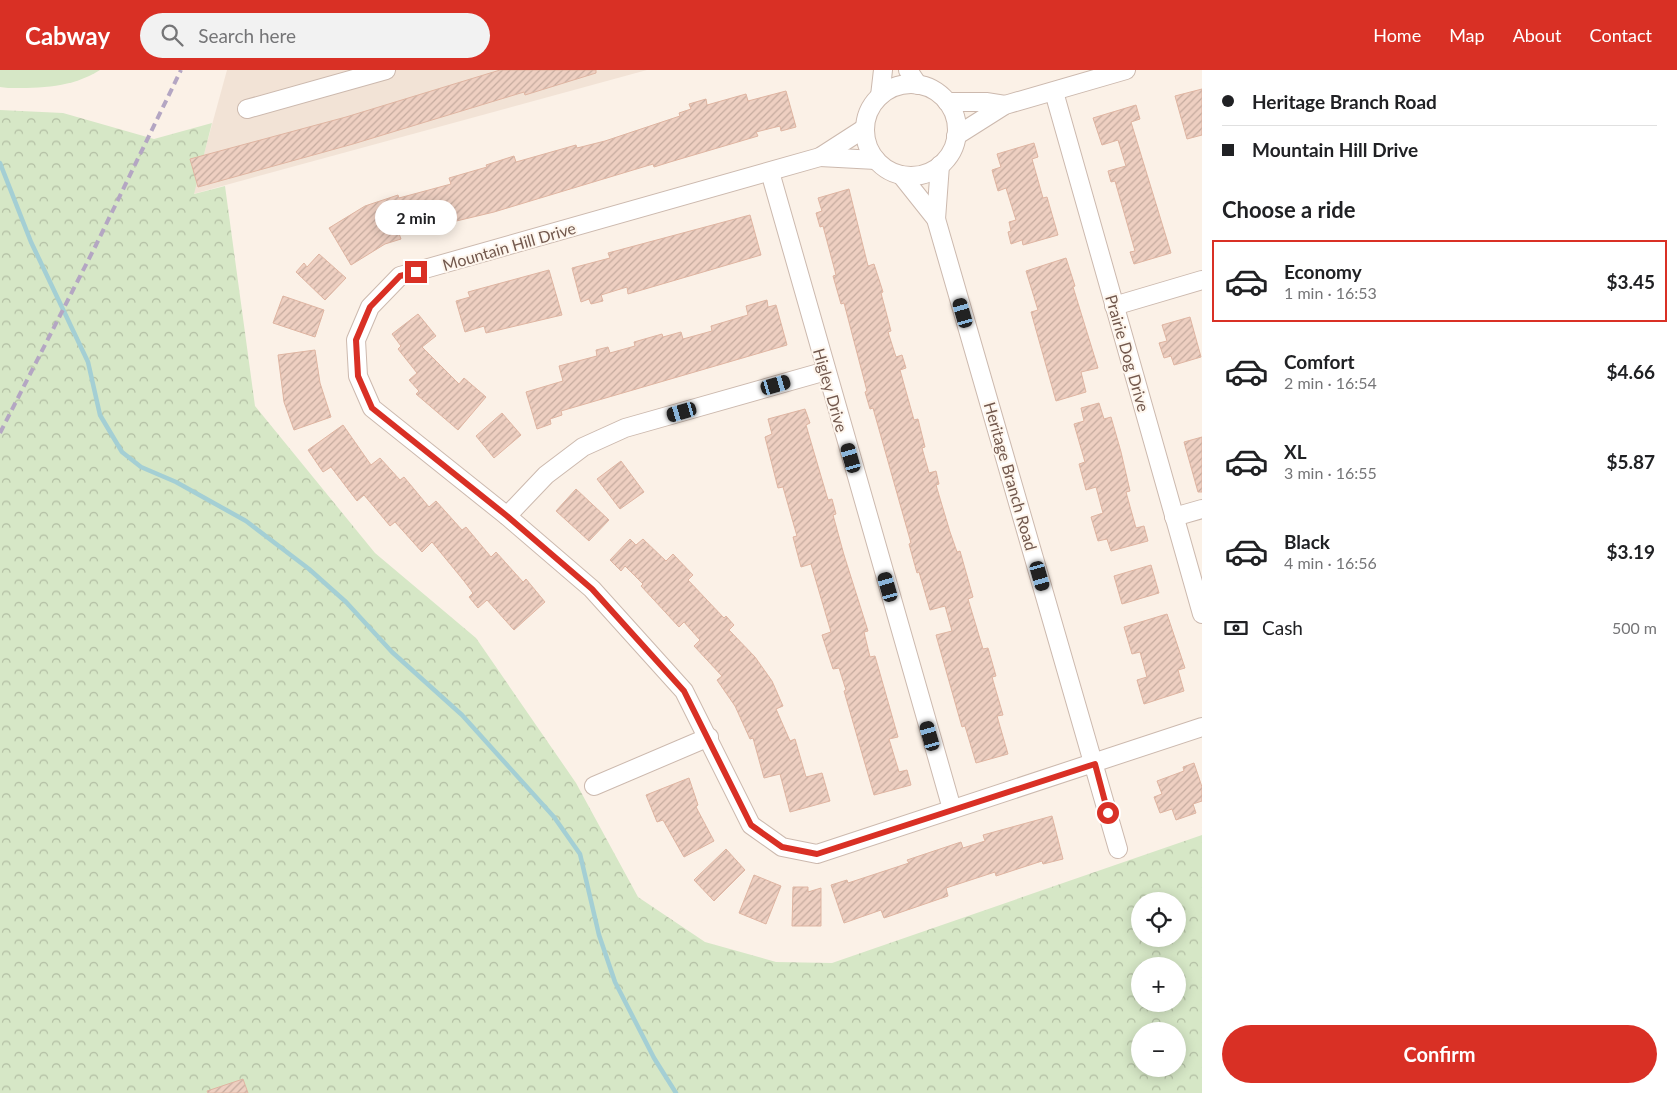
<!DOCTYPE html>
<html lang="en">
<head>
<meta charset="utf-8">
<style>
  :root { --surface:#fff; --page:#f2f2f2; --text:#202124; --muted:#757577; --line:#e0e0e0; --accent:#d93025 }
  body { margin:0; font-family:Lato,sans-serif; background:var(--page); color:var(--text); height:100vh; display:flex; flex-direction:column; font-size:19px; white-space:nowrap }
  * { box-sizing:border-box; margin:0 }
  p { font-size:16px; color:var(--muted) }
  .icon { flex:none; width:28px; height:28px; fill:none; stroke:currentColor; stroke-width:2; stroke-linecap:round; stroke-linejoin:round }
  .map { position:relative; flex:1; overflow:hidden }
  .sheet { display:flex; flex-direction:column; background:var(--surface); width:475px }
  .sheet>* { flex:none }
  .top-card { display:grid; align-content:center; height:110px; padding:0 20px; background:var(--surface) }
  .controls { position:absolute; left:1131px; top:822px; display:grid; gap:10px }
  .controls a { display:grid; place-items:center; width:55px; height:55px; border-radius:50%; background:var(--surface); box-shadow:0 2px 12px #0003; font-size:25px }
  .end { position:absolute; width:22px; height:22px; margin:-11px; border:6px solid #d93025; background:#fff; box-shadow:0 0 0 2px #fff }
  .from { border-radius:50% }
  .bubble { position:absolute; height:35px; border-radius:18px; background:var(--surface); box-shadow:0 2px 12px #0003; font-size:16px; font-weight:700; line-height:35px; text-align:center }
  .car { position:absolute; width:15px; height:30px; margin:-15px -8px; border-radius:6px; box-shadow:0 0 4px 1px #0007; background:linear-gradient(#222 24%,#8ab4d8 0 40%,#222 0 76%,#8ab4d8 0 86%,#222 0) }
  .top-card b { display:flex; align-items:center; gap:18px; height:48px; font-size:19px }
  .top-card b+b { border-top:1px solid var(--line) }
  .top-card i { width:12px; height:12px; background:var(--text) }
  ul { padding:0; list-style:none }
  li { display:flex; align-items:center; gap:15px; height:82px; margin:0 10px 8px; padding:0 10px; border:2px solid transparent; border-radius:0px }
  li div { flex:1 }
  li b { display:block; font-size:19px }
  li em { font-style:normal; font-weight:700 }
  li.selected { border-color:var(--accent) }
  li>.icon { width:45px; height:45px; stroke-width:1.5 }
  h2 { padding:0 20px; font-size:22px; line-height:60px }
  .pay { display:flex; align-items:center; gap:12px; height:55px; padding:0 20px; font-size:19px }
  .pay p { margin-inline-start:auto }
  .cta { display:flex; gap:10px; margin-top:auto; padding:10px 20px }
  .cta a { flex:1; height:58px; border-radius:30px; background:var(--accent); color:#fff; font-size:20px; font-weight:700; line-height:58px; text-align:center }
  header { display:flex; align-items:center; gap:30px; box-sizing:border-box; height:70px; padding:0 25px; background:var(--accent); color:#fff }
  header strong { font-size:24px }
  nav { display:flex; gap:28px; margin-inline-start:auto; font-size:18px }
  .search { width:350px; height:45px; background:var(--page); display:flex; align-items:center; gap:12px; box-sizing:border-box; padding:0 18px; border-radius:28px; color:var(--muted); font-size:19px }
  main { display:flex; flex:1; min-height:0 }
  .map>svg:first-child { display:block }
  .residential { fill:#f2e3d6 }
  .forest { fill:url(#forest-crowns); fill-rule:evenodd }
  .pitch { fill:#d6e7c6 }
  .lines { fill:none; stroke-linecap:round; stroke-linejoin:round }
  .stream { stroke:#a4cfd4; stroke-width:4.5 }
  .building { fill:url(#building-hatch); stroke:#dfb5a2 }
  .minor-casing { stroke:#ccb9ae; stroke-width:20 }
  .minor { stroke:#fff; stroke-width:18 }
  .rail { stroke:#b4a6c3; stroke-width:4; stroke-dasharray:8 5; stroke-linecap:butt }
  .route { stroke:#d93025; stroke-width:6 }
  .labels { text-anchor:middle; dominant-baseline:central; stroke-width:4; stroke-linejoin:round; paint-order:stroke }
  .street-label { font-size:16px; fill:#72584d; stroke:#fef6ed }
</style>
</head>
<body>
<header>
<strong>Cabway</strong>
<div class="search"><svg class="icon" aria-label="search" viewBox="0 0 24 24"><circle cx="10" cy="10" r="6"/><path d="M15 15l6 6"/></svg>Search here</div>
<nav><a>Home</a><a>Map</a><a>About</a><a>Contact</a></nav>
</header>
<main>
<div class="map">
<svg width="1202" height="1023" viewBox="0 0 1202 1023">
  <defs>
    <pattern id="forest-crowns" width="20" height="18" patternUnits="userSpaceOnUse" patternTransform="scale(1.25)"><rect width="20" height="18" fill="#d6e7c6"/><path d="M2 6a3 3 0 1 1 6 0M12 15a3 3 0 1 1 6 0" fill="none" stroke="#b2bea3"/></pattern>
    <pattern id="building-hatch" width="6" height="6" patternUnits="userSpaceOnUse" patternTransform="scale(1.25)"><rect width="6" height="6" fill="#eecfc1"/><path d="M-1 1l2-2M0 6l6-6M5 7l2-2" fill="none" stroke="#c5ab9f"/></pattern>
  </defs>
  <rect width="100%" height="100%" fill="#fbf1e7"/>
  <!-- residential -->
  <polygon class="residential" points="227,0 647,0 193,124"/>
  <!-- forest -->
  <path class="forest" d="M0,40L63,43L154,69L212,53L194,124L225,116L255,336L375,483L476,568L576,713L638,827L705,872L776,892L832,893L1202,765V1023H0ZM1140,831H1178V869H1140ZM1140,896H1178V934H1140ZM1140,961H1178V999H1140Z"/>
  <!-- pitch -->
  <path class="pitch" d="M0,0H100C71,18 42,18 8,18L0,17Z"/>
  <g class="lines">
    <!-- stream -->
    <polyline class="stream" points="0,93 31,172 88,292 100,345 122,382 141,397 176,412 246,451 309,499 346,532 392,582 462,645 554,747 580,784 599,865 615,912 654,988 676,1023"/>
  </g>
  <!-- building -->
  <g class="building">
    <polygon points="500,0 596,0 596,3 525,25 524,22 353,74 198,117 190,89 346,47"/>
    <polygon points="1202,19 1202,65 1187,69 1175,26"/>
    <polygon points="786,21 796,57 781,61 780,56 756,62 758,66 670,92 654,97 653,94 494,142 423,159 419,145 395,153 401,169 385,174 351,195 329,158 365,136 398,125 399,128 451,114 449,108 487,97 486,95 514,86 516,92 576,75 577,78 605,71 680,46 679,43 691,39 689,34 706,29 707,35 746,24 748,31"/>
    <polygon points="1136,35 1140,49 1131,52 1171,183 1134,194 1130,182 1135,181 1115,111 1111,112 1108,101 1126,96 1118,70 1102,75 1093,48"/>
    <polygon points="1034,73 1038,87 1032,89 1043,128 1047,127 1058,165 1023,175 1022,170 1011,174 1008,162 1011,161 1009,152 1016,150 1006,118 998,121 992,100 1001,97 997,84"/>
    <polygon points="849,119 868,196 874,194 883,222 881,223 891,261 888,262 896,287 902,285 906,298 900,300 914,350 918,349 925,377 922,378 929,403 936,401 939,414 936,415 950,462 957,482 960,481 973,527 968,529 983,579 988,578 996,606 992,607 1003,645 997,646 1008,684 976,693 965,656 962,657 936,565 952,561 945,536 930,540 919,502 917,503 909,474 911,473 873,338 870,339 865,322 867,321 844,233 841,234 833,206 836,205 823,156 820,157 816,143 822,141 818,128"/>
    <polygon points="750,145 761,185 628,224 627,217 601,225 603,231 591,234 589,229 581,232 572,198 610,188 608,183"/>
    <polygon points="319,184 346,208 325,230 296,202 304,193 307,197"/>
    <polygon points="1066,188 1075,216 1073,217 1098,298 1081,302 1086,322 1056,331 1031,242 1038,240 1026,201"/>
    <polygon points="549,200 562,245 486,263 484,256 465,262 456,231 470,227 468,222"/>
    <polygon points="283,226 324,240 315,267 273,253"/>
    <polygon points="767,230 768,237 776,235 787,275 561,341 562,345 550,349 551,354 537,359 526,322 563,311 559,296 597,286 596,280 608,277 610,283 635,276 634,272 662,264 663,267 681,262 683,269 712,261 711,256 748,245 746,236"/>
    <polygon points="418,244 436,266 422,277 459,314 464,308 486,327 458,360 416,324 419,321 409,310 417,303 398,279 401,276 392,264"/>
    <polygon points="1190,247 1201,287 1174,295 1171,286 1164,288 1159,273 1167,271 1162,255"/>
    <polygon points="315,280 320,313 331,347 294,360 284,332 278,285"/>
    <polygon points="1099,333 1104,349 1111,347 1121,382 1130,421 1126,422 1136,458 1144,456 1148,471 1111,481 1107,469 1098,471 1091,447 1103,443 1096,417 1086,420 1079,394 1085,392 1074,354 1084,351 1081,338"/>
    <polygon points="805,339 810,353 806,355 813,379 828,430 832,429 836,444 833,445 844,485 868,561 864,562 870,587 875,586 898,667 889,669 899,702 907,700 911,715 874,725 844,621 846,620 839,598 833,599 822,565 831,562 811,494 801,497 793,467 797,466 783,417 778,418 765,367 772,364 768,349"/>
    <polygon points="502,343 521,365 494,388 476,366"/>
    <polygon points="343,355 371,395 380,388 400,410 404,407 429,437 436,431 462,460 466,457 491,487 496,482 523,512 526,509 545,532 514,560 487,530 478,538 469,527 473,523 464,511 432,472 422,482 395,452 390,456 364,425 357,431 331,397 323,402 308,380"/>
    <polygon points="1202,367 1202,422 1198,422 1184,372"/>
    <polygon points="621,391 644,422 620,439 597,409"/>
    <polygon points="576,419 609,450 589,471 556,441"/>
    <polygon points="630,469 636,475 643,469 666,491 673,484 693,505 688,510 724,548 726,546 734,555 729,560 755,587 772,611 783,636 776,639 790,671 795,669 806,707 822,703 830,731 790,742 780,704 764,708 753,668 750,669 735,636 717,610 722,606 694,576 700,570 684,552 679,557 641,516 643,514 625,496 621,501 610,490"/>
    <polygon points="1151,495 1159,523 1122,534 1114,506"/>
    <polygon points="1167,544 1185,598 1178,600 1184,621 1144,634 1137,610 1147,607 1140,582 1132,584 1124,557"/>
    <polygon points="1194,693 1202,717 1202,731 1193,734 1196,743 1176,750 1172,739 1160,743 1154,727 1162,724 1157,711 1184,701 1183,697"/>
    <polygon points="689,708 698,735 696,737 714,771 684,787 663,750 657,752 646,725"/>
    <polygon points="1052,746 1063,789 1043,794 1042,791 996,806 995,802 946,818 948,826 884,848 881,840 844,853 831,815 847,810 848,813 909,793 907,790 961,772 963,778 985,771 983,765"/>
    <polygon points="726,779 745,800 714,831 694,810"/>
    <polygon points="754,805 781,816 766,854 739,843"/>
    <polygon points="793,817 808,817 808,822 821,818 821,856 792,856"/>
    <polygon points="243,1009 248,1023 208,1023 207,1021"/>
  </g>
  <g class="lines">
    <!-- minor casing -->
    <g class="minor-casing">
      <g id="minor">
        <polyline points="908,0 918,15"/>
        <circle cx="911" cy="60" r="46"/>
        <polyline points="1054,22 1202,544"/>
        <polyline points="880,26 883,0"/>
        <polyline points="947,32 986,32 1005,35"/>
        <polyline points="247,39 386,0"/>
        <polyline points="865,58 820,87 400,206 370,237 356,270 358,306 372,338 507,446 592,519 684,621 751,755 782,777 817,784 1202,657"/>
        <polyline points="956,66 1005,35 1126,0"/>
        <polyline points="820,87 876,90"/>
        <polyline points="770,102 952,739"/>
        <polyline points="901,105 936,149 1118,779"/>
        <polyline points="936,149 940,95"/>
        <polyline points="1114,236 1202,210"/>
        <polyline points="507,446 546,405 583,377 625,358 826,301"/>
        <polyline points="1174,447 1202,439"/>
        <polyline points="594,716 709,667"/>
      </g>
    </g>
    <!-- minor -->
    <use href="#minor" class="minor"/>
    <!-- rail -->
    <polyline class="rail" points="0,363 96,175 181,0"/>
  </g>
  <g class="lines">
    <!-- route -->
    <polyline class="route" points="416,202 400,206 370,237 356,270 358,306 372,338 507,446 592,519 684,621 751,755 782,777 817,784 1095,694 1108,743"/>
  </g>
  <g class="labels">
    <!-- street labels -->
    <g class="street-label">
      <text transform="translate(509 176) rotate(-16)">Mountain Hill Drive</text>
      <text transform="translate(1128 283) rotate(74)">Prairie Dog Drive</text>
      <text transform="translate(831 320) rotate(74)">Higley Drive</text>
      <text transform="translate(1011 406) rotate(74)">Heritage Branch Road</text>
    </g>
  </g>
</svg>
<div class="controls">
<a><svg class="icon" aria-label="locate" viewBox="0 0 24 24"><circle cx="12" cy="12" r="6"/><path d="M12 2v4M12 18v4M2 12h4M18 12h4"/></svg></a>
<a>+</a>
<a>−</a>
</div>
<i class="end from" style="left:1108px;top:743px"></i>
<i class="end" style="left:416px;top:202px"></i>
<div class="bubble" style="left:375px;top:130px;width:82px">2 min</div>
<i class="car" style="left:963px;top:243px;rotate:344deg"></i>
<i class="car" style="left:776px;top:315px;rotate:74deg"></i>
<i class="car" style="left:682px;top:342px;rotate:254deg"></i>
<i class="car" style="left:851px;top:388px;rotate:344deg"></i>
<i class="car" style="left:1040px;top:506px;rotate:164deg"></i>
<i class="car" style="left:888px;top:517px;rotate:344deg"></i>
<i class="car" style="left:930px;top:666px;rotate:344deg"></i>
</div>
<section class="sheet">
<div class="top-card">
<b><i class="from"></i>Heritage Branch Road</b>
<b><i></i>Mountain Hill Drive</b>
</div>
<h2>Choose a ride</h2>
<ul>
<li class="selected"><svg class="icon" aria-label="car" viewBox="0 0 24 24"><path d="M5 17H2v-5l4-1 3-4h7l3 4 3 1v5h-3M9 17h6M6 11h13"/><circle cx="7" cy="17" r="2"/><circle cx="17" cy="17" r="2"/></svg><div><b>Economy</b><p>1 min · 16:53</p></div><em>$3.45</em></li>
<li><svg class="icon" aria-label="car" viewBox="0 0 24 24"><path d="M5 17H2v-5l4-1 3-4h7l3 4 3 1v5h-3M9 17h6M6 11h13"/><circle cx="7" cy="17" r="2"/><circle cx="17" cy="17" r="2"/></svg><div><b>Comfort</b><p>2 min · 16:54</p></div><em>$4.66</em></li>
<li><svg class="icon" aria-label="car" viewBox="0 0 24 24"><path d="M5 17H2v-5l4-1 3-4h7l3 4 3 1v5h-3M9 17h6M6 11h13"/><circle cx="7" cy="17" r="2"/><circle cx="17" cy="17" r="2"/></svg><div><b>XL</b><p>3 min · 16:55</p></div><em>$5.87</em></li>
<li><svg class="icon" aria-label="car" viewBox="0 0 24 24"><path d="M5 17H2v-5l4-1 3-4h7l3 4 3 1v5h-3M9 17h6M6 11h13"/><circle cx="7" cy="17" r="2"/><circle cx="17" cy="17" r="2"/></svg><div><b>Black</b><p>4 min · 16:56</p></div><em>$3.19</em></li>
</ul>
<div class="pay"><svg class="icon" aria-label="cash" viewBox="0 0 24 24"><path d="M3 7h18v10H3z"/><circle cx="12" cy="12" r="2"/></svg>Cash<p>500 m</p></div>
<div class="cta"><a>Confirm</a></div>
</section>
</main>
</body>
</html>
